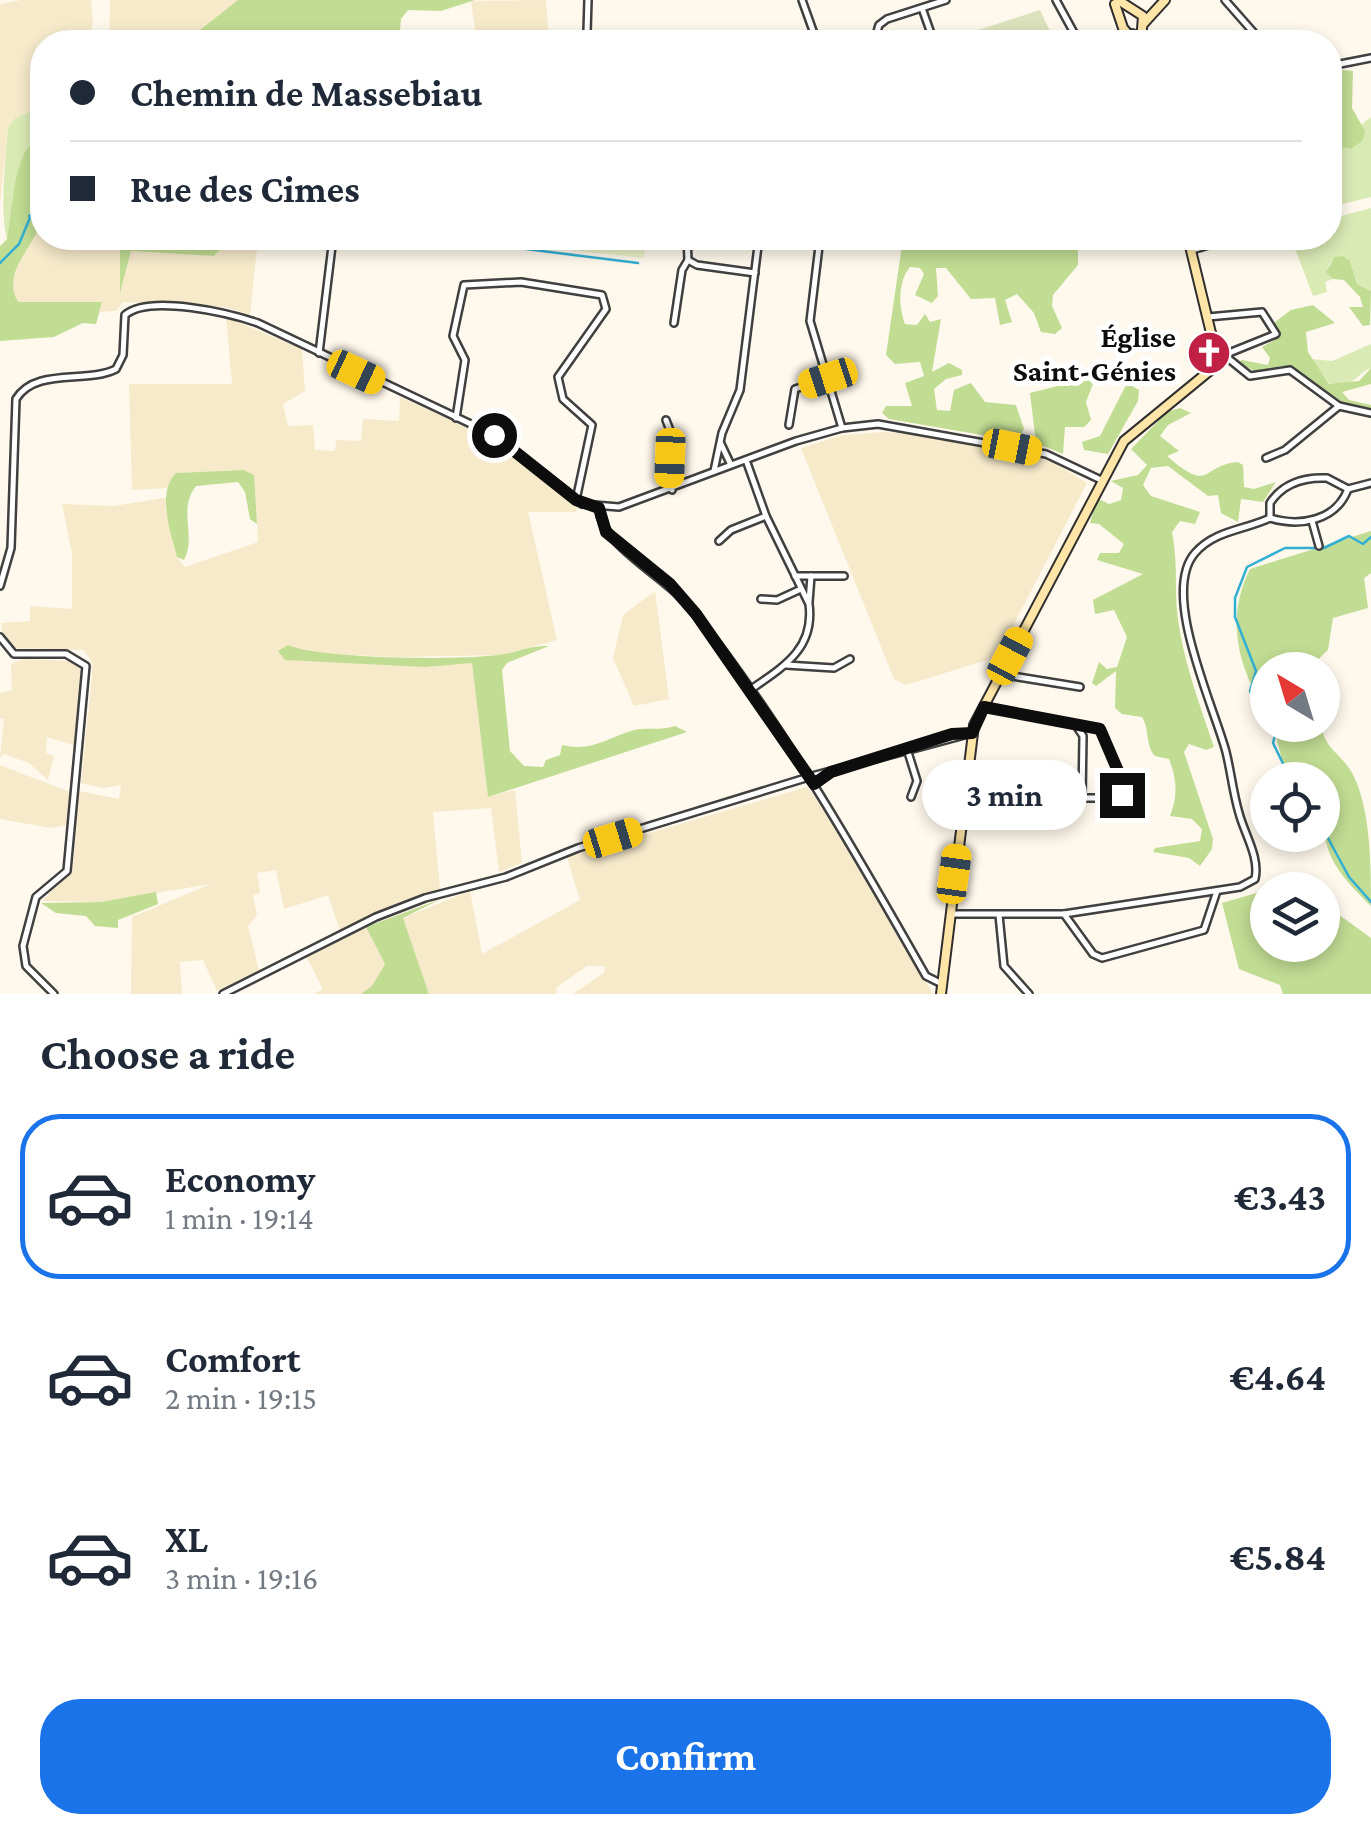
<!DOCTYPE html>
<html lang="en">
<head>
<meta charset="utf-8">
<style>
  :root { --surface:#fff; --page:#f6f6f7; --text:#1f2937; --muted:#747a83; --line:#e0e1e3; --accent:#1a73e8 }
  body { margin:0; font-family:"Crimson Pro",serif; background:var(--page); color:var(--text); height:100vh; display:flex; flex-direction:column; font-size:38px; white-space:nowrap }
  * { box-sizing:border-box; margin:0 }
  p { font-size:32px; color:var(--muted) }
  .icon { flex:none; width:55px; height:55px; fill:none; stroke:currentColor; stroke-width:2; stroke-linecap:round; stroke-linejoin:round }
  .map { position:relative; height:994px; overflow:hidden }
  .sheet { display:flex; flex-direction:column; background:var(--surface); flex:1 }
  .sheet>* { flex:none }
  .top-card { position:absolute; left:30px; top:30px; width:1312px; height:220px; border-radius:40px; box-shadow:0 5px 15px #0003; display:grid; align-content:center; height:220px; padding:0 40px; background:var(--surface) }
  .needle { width:65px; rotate:322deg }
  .fabs { position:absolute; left:1250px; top:652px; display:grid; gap:20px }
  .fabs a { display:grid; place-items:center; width:90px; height:90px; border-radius:50%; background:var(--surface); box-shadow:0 5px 15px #0003; font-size:50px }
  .end { position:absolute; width:45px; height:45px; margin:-22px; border:12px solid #0d0d0d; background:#fff; box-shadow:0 0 0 5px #fff }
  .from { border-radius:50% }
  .bubble { position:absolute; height:70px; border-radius:35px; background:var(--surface); box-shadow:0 5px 15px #0003; font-size:32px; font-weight:700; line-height:70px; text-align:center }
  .car { position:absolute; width:30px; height:60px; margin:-30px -15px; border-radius:12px; box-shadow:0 0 8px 2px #0007; background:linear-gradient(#f5c518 24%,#345 0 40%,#f5c518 0 76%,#345 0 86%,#f5c518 0) }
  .top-card b { display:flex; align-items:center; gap:35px; height:95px; font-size:38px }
  .top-card b+b { border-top:2px solid var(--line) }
  .top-card i { width:25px; height:25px; background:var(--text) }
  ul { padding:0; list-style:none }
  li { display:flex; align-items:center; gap:30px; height:165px; margin:0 20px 15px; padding:0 20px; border:5px solid transparent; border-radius:40px }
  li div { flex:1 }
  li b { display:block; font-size:38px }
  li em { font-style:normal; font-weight:700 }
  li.selected { border-color:var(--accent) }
  li>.icon { width:90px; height:90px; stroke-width:1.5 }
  h2 { padding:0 40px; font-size:45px; line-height:120px }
  .button { display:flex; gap:20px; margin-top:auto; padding:20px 40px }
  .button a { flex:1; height:115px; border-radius:40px; background:var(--accent); color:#fff; font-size:40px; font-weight:700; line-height:115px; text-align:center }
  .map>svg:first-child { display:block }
  .farmland { fill:#f6eacb }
  .green { fill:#daeab5 }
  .forest { fill:#c1dc93 }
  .cemetery { fill:#dce1bd }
  .pitch { fill:#eaf1c7 }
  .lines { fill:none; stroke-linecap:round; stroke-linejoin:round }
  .stream { stroke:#33afd2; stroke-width:2.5 }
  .street-casing { stroke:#404040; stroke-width:10 }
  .secondary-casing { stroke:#2f2f2f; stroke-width:12 }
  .street { stroke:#fff; stroke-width:5 }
  .secondary { stroke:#ffe5a7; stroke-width:8 }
  .route { stroke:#0d0d0d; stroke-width:12 }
  .labels { text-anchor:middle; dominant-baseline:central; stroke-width:10; stroke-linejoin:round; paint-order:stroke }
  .poi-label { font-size:30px; font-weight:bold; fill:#0d0d0d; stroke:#fff; text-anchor:end }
</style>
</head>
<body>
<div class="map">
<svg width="1371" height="994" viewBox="0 0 1371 994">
  <rect width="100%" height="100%" fill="#fff8ec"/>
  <!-- farmland -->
  <g class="farmland">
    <polygon points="21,0 91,0 93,24 87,42 42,42 42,106 14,119 8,128 0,205 0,4"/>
    <polygon points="110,0 238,0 238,2 185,42 109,42"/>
    <polygon points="546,0 549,42 477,42 471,1"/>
    <polygon points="42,223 42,238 120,238 120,291 131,251 214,256 222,247 221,238 258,238 250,315 225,307 123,302 116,311 100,312 101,302 17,302 11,283 26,244"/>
    <polygon points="226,317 302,349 305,391 283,404 288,426 313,425 315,450 335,451 336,440 361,441 363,419 399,421 400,397 496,440 577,507 576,512 528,512 557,640 502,655 396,657 306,653 288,645 285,660 472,663 488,797 515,790 522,863 499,872 491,808 433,812 440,890 400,902 340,931 328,895 284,909 276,870 257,873 260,893 253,895 257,915 248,926 259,971 217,991 203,960 180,962 182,994 131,994 132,917 211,884 101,902 42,901 73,869 79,791 119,799 121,785 103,788 81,783 92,677 92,663 84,650 13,648 3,638 1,623 30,621 30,606 72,609 72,554 62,504 114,506 169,497 165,507 177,557 185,567 258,542 254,475 244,470 176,473 168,488 132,490 129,384 232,384"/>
    <polygon points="882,432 922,434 1051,461 1087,483 997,657 906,685 894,679 801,448 843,435"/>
    <polygon points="655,591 669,699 634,706 613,658 623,615"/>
    <polygon points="23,659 75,661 83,675 77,746 47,737 46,753 54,756 48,780 29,763 4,754 0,758 4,719 0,718 0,693 12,690 11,664"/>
    <polygon points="0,765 70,792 67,825 51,828 0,819"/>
    <polygon points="807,787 840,834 933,994 573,994 604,973 605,966 587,966 557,987 556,994 429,994 403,918 470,891 482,954 580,900 567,857"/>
    <polygon points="366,927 385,964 372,987 361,994 314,994 323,989 306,956"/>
  </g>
  <!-- green -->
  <g class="green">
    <path d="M42,106V131L24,153L7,239C0,211 5,160 8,128L14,119Z"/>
    <polygon points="1371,117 1371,197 1330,207 1330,145 1351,149 1365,132 1361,125"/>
    <polygon points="1371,208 1371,291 1357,284 1350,261 1330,263 1327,271 1333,279 1325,282 1327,292 1313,296 1291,238 1330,238 1330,219"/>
    <path d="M1371,344V368C1353,376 1357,387 1330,384L1311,359L1332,361Z"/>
  </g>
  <!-- forest -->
  <g class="forest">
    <polygon points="238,0 475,0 441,11 408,10 401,19 399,42 185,42"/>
    <polygon points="1343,70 1353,71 1352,108 1365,131 1363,140 1351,149 1330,145 1330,128 1341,118 1334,107 1330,74"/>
    <path d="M42,131C43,158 48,192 42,218C37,245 0,271 18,302H102L96,324L83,323L54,337L0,341V246L7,239L16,177L24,153Z"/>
    <polygon points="120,238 221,238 222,247 214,256 131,251 120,293"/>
    <path d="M903,238H1043L1056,244L1059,238H1078V265L1053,295L1052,306L1062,328L1055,334L1041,332L1034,313L1017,294L1005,300L1012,322L1000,325L995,298L971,299L946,268H936L938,296L932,303L915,295L924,274L920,268L910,267C898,281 898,307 905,324L917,325L925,314L930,322L941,319L932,372L949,363L962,370V375L946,379L934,389L937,410L950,411L954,390L971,383L985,402L1016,405L1024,429L1017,441L889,419L882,413L886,406H912L905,383L924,376L920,362L895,364L886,355Z"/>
    <polygon points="1343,256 1350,261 1357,284 1371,291 1370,325 1363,326 1349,307 1363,307 1360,297 1344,280 1333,279 1326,272 1335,257"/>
    <path d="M1313,305L1335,323L1306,332L1308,352L1329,384L1359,381L1371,368V384L1342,392L1349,400L1371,405V411C1330,404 1318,378 1280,366L1261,374L1238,363L1242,360L1268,365L1270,358L1262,347L1275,340V322L1291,310Z"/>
    <polygon points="1077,365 1096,376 1086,402 1091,420 1084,427 1065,427 1063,454 1036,443 1030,393 1065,384 1068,366"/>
    <polygon points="1127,383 1139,390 1138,401 1108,454 1084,450 1082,442 1100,436"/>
    <path d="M1180,408L1191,413L1168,425L1160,436L1179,451L1167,456C1212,495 1200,465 1238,462L1243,465L1244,487L1254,489L1276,482L1263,502L1241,499L1238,522L1221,513L1218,495L1208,496L1168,466L1151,468L1143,485L1151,496L1200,512L1195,524L1180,521L1172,532C1176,554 1176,572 1176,594C1177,645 1198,699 1214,747L1206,750L1189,744L1184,752L1213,839L1212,849L1200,866L1189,858L1153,852L1155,848L1200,841L1202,829L1192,819L1170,816C1178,796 1177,779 1169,759L1155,756C1145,745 1150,730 1142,717L1122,714L1115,708L1116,671L1096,686L1092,683L1099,662L1107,669L1117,667L1127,637L1114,610L1095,614L1093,600L1143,574L1097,560L1100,553H1119L1124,544L1099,524L1090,523L1097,498L1109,504L1121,500L1123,488L1111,481L1138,475L1147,465L1131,449L1167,412Z"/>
    <path d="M244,470L254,475L257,524L250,519L245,492L238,482L196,486C177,510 197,536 184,560L177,557C171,532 156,494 176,473Z"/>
    <path d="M1371,531V573L1364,578L1368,608L1333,618L1328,650L1307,670H1268L1267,713C1238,669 1225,618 1250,569Z"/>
    <path d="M288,645C318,659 467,661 504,654C520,651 532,645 549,646L507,663L502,670L510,751L524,766L543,767L546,760L560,755L562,745C592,752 607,738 634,730C647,727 661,731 675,726L687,732L488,797L472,663L425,667L285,660L278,651Z"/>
    <path d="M1273,725H1321C1325,749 1339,752 1351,771C1371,806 1371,866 1371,906C1323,859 1322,846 1322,780H1295L1282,760Z"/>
    <polygon points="1294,882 1304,890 1268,890 1268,945 1322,945 1323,903 1371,938 1371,994 1283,994 1280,985 1239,969 1222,903"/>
    <polygon points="156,892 158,904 118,920 118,928 95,926 86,916 56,913 41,903 101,902"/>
    <polygon points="441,899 403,918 429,994 361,994 372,986 385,964 366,927"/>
  </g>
  <!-- cemetery -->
  <polygon class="cemetery" points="1040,10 1055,42 969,42 972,32"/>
  <!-- pitch -->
  <polygon class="pitch" points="458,238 646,238 644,258"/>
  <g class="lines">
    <!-- stream -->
    <g class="stream">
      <polyline points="29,216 42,214"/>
      <polyline points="437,238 638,263"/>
      <polyline points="0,263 19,244 42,189"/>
      <polyline points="1291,780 1273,743 1276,731 1262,718 1250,691 1256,671 1235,617 1235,598 1247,567 1285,548 1324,548 1349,536 1363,544 1371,537"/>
      <polyline points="1322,827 1349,877 1371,902"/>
    </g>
    <!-- street casing -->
    <g class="street-casing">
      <g id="street">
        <polyline points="588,0 587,32 599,42"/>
        <polyline points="802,0 817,42"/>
        <polyline points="1056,0 1079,42"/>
        <polyline points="1225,0 1262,42"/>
        <polyline points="922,8 934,42"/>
        <polyline points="637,42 721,42"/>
        <polyline points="874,42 879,25 887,19 946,0"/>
        <polyline points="1111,42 1133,33"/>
        <polyline points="1330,66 1371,58"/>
        <polyline points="687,238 688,260 697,265 755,273"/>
        <polyline points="820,238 810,321 842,428"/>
        <polyline points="1192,250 1232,238"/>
        <polyline points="1208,317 1262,312 1276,334 1224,355"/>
        <polyline points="674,323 682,270 688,260"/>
        <polyline points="319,353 333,238"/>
        <polyline points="1224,355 1250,376 1290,370 1339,406 1371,413"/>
        <polyline points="456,418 465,360 453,336 464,285 521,282 602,295 606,309 558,377 563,399 592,425 576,500"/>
        <polyline points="666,420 671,433 672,490"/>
        <polyline points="789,425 795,389 828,378"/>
        <polyline points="721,444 730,463"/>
        <polyline points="1266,458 1285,450 1339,406"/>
        <path d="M746,460L766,516L809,604C815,649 783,667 750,690"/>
        <polyline points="714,471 722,433 740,390 759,238"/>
        <path d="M1327,478L1348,489C1336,521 1300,527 1270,518V503C1283,483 1304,477 1327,478Z"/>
        <polyline points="1348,489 1371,483"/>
        <path d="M599,508C599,544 667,578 690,607C781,722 854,849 926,976L940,983"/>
        <polyline points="1312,521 1319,546"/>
        <polyline points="719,541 731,530 766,516"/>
        <polyline points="795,576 844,576"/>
        <path d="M0,586L11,548L16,399C36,367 86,384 116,369L123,355L125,315C149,294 229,313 258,323L494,435L582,504L619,507L796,441L842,428L878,424L1046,454L1101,480"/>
        <polyline points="761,599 777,600 801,589"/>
        <polyline points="809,602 811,576"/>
        <polyline points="0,637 14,654 66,654 86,666 67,871 36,897 23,946 26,966 54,994"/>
        <polyline points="786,665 834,668 850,659"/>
        <polyline points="1000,674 1080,687"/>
        <polyline points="983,707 1100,729 1124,785 1118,798 1082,798 1083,736 1077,727"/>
        <polyline points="907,749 917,781 911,797"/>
        <polyline points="967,782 1004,797 1025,799"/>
        <polyline points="1025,819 1026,778"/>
        <path d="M951,914H1064L1240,887L1255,879C1260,857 1244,833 1239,813C1233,793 1231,772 1226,752C1214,706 1160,593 1195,553C1215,530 1245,530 1270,518"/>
        <polyline points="1064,914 1093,954 1102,958 1204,930 1217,891"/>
        <polyline points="999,915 1004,966 1029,994"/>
        <polyline points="223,994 376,917 425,898 506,877 578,848 812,776 972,733"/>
      </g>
    </g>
    <!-- secondary casing -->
    <g class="secondary-casing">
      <g id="secondary">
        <polyline points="1118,0 1143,16 1141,42"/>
        <polyline points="1115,4 1123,28 1135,42"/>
        <polyline points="1144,23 1165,0"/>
        <polyline points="941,994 974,725 1124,441 1224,359 1211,333 1188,238"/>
      </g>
    </g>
    <!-- street -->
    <use href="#street" class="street"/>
    <!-- secondary -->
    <use href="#secondary" class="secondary"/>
  </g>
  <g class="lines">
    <!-- route -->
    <polyline class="route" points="494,435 576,500 599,508 606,532 670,584 696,614 814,784 831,772 952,734 972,733 984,707 1100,729 1124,785 1122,795"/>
  </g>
  <!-- icons -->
  <defs>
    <g id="church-disc" transform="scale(2.25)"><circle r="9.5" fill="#c12045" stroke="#fff"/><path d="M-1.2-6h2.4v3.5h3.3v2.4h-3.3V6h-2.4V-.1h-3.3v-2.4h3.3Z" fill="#fff"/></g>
  </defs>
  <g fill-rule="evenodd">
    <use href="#church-disc" x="1209" y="353"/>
  </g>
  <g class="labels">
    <!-- poi labels -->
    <g class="poi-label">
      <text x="1176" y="336">Église<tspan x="1176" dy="34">Saint-Génies</tspan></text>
    </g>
  </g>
</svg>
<div class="fabs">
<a><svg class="needle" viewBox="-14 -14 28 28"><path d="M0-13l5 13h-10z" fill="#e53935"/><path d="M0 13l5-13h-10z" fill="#747a83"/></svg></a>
<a><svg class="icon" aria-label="locate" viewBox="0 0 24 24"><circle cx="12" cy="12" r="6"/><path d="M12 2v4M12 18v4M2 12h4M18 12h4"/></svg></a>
<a><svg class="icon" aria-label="layers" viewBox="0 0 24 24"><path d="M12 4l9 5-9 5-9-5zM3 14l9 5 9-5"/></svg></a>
</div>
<i class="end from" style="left:494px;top:435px"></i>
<i class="end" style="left:1122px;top:795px"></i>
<div class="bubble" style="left:922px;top:760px;width:165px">3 min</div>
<i class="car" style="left:356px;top:372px;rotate:115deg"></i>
<i class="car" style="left:828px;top:378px;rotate:252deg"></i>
<i class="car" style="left:1012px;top:447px;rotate:101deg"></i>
<i class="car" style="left:670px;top:458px;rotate:182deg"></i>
<i class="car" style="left:1010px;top:656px;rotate:28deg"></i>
<i class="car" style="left:613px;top:838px;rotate:73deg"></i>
<i class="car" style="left:954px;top:874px;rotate:8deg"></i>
<div class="top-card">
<b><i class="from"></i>Chemin de Massebiau</b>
<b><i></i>Rue des Cimes</b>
</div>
</div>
<section class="sheet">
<h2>Choose a ride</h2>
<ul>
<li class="selected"><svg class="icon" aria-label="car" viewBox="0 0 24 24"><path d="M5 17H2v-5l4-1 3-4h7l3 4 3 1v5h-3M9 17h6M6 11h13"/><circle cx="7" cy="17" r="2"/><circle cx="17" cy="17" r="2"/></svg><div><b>Economy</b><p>1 min · 19:14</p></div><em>€3.43</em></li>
<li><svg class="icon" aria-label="car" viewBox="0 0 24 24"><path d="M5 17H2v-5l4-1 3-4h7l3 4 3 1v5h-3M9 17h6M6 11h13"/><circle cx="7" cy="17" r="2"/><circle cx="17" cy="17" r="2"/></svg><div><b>Comfort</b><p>2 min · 19:15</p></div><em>€4.64</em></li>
<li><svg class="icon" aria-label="car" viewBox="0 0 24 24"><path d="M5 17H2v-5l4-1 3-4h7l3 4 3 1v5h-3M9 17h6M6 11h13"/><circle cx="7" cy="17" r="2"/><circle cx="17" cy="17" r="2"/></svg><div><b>XL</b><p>3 min · 19:16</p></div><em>€5.84</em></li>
</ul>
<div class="button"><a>Confirm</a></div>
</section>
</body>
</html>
